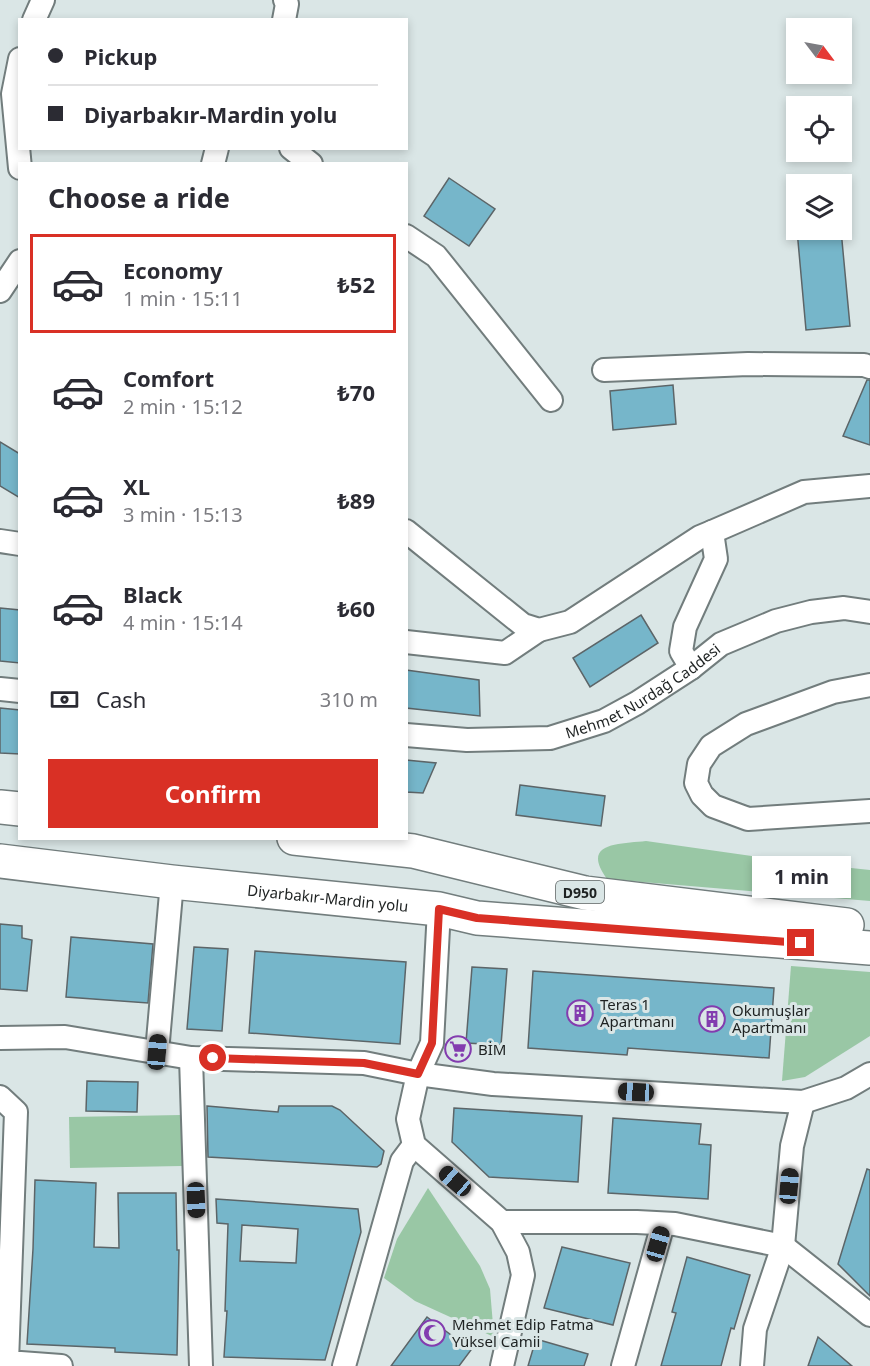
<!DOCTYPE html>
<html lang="en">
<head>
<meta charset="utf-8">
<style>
  :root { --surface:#fff; --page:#f7f7f7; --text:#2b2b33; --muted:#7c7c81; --line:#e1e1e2; --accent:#d93025 }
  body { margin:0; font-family:"Noto Sans",sans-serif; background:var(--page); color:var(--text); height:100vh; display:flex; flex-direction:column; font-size:22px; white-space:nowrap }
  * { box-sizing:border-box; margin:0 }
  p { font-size:20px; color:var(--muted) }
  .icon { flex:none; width:33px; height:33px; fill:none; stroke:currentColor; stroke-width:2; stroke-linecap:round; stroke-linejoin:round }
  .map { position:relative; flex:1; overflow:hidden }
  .drawer { position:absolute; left:18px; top:162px; width:390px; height:678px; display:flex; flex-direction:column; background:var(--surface); border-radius:0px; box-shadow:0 3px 9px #0003 }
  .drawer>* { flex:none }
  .banner { position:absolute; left:18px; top:18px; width:390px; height:132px; border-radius:0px; box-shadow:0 3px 9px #0003; display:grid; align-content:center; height:132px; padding:0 30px; background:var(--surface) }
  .needle { width:39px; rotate:122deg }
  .buttons { position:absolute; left:786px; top:18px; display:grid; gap:12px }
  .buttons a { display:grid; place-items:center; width:66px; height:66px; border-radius:0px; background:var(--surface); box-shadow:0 3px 9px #0003; font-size:30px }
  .end { position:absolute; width:27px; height:27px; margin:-14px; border:8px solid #d93025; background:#fff; box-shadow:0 0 0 3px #fff }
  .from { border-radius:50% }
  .bubble { position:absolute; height:42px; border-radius:0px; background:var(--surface); box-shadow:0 3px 9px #0003; font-size:20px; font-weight:700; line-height:42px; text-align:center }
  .car { position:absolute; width:18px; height:36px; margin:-18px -9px; border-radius:8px; box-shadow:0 0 4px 2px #0007; background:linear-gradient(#222 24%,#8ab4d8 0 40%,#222 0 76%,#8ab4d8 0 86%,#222 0) }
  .banner b { display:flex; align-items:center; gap:21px; height:57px; font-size:22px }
  .banner b+b { border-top:2px solid var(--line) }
  .banner i { width:15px; height:15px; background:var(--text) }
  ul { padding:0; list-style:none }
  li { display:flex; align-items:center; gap:18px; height:99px; margin:0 12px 9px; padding:0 18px; border:3px solid transparent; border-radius:0px }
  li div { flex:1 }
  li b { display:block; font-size:22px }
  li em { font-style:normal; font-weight:700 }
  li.active { border-color:var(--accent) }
  li>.icon { width:54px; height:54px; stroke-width:1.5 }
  h2 { padding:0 30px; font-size:27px; line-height:72px }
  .pay { display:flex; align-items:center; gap:15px; height:66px; padding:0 30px; font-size:22px }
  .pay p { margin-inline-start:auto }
  .cta { display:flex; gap:12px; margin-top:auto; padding:12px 30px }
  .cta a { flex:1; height:69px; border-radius:0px; background:var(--accent); color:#fff; font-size:24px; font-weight:700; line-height:69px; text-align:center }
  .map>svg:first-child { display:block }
  .green { fill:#99c7a5 }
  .building { fill:#76b6ca; stroke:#5c6568; stroke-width:1.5; fill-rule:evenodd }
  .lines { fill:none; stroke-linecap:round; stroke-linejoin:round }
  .minor-casing { stroke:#727d7d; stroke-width:26 }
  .highway-casing { stroke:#727d7d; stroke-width:36 }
  .minor { stroke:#fff; stroke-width:22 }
  .highway { stroke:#fff; stroke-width:33 }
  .route { stroke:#d93025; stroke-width:8 }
  .labels { text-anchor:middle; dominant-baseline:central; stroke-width:6; stroke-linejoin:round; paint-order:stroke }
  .shield { fill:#dae6e6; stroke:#565d5d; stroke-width:1.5 }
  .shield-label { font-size:14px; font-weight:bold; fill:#1e2222 }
  .street-label { font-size:15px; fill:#1e2222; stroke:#dae6e6 }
  .poi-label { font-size:15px; fill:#1e2222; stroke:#dae6e6; text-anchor:start }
</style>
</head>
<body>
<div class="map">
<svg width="870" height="1366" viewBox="0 0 870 1366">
  <rect width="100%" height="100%" fill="#dae6e6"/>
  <!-- green -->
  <g class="green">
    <path d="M646,841L794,862L870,870V901L607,879C580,842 620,844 646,841Z"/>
    <polygon points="791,966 870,972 870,1036 805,1077 782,1081"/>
    <polygon points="181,1115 182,1166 70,1168 69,1117"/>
    <polygon points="428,1188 480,1266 490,1289 494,1337 415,1301 384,1278 397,1239"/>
  </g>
  <!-- building -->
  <g class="building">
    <polygon points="449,178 495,209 469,246 424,216"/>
    <polygon points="797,230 841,230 850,326 806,330"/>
    <polygon points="867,380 870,380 870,445 843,436"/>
    <polygon points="673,385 676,424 613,430 610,391"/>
    <polygon points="0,442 20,454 20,498 0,486"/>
    <polygon points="0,608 20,610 20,663 0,661"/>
    <polygon points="641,615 658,643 590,687 573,658"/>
    <polygon points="406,670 479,680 480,716 406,708"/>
    <polygon points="0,708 20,710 20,754 0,753"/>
    <polygon points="406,760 436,763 423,793 406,792"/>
    <polygon points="520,785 605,796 601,826 516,815"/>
    <polygon points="0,924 22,926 22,938 32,940 27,991 0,989"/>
    <polygon points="71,937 153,944 148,1003 66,997"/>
    <polygon points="194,947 228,949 222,1031 187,1029"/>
    <polygon points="255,951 406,962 400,1044 249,1033"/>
    <polygon points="472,967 507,969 501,1045 466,1043"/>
    <polygon points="533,971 774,988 769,1058 628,1048 627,1055 528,1048"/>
    <polygon points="87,1081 138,1082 137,1112 86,1111"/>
    <polygon points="207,1106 278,1112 279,1106 332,1106 340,1110 384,1151 381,1164 377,1167 208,1157"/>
    <polygon points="454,1108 582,1116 578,1182 489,1177 452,1142"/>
    <polygon points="613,1118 701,1124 699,1144 711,1145 708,1199 608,1193"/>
    <polygon points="867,1169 870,1170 870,1296 838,1264"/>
    <polygon points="35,1180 96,1183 94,1247 119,1248 118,1193 176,1193 177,1250 179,1250 177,1355 115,1352 115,1348 27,1344 33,1249"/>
    <path d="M216,1199L358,1209L361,1232L325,1360L224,1357L227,1311H225L228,1224L217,1223ZM242,1225L298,1229L296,1263L240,1261Z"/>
    <polygon points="562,1247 630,1263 613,1325 544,1308"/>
    <polygon points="687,1257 750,1275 734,1329 731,1328 721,1366 661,1366 676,1313 672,1312"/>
    <polygon points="427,1317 471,1350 459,1366 391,1366"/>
    <polygon points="818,1337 852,1366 808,1366"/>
    <polygon points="536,1339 588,1354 584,1366 528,1366"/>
  </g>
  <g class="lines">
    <!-- minor casing -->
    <g class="minor-casing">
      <g id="minor">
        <polyline points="34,20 43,0"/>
        <polyline points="284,20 287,4 285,0"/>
        <polyline points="20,59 13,94 20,168"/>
        <polyline points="291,148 311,164"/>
        <polyline points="213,164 217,148"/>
        <polyline points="406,236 436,256 551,400"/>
        <polyline points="0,291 20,261"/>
        <polyline points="604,370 748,364 864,365 870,367"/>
        <polyline points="406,531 523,625 539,630 570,622 700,537 712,532 804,492 870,486"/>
        <polyline points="0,541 20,544"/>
        <polyline points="406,642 505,653 539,630"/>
        <polyline points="691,668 681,651 685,627 716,559 712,532"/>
        <polyline points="870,685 833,692 746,724 711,746 699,764 696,783 702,795 713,806 748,819 870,811"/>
        <polyline points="0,689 20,691"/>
        <path id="s1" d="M406,735L467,740L550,738L604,721L637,703L691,668L721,644L776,621L811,612L844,608L870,612"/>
        <polyline points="439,909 432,1043 418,1074 408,1119 414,1145 502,1222 518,1252 523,1275 502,1366"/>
        <polyline points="0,1038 65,1037 191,1058 364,1063 418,1074 493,1084 803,1102 846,1088 870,1074"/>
        <polyline points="157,1052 172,882"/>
        <polyline points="191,1058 201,1366"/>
        <polyline points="0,1097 16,1112 7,1362 61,1366"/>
        <polyline points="502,1222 637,1222 675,1224 783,1246 870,1315"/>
        <polyline points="344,1366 402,1161 414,1145"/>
        <polyline points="623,1366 663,1224"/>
        <polyline points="752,1366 755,1329 783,1246 792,1146 803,1102"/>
      </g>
    </g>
    <!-- highway casing -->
    <g class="highway-casing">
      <g id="highway">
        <polyline points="0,807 20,809"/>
        <polyline points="294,838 413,851 585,893 847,925"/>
        <path id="s2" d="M0,861L172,882L439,909L477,918L870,948"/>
      </g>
    </g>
    <!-- minor -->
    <use href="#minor" class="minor"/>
    <!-- highway -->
    <use href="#highway" class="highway"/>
  </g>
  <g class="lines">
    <!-- route -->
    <polyline class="route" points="213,1058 364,1063 418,1074 432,1043 439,909 477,918 801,943"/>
  </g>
  <!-- icons -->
  <defs>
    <g id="building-ring" transform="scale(1.35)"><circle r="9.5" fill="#dae6e6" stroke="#833caf" stroke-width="1.5"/><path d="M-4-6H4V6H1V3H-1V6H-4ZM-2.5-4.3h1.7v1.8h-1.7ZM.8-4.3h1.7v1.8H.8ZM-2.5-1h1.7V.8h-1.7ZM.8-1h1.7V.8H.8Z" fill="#833caf"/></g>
    <g id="supermarket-ring" transform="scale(1.35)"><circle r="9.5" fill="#dae6e6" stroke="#833caf" stroke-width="1.5"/><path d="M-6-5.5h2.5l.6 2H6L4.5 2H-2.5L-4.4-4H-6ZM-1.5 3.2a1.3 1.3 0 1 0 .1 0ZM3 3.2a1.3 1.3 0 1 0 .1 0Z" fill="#833caf"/></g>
    <g id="mosque-ring" transform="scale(1.35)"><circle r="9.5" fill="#dae6e6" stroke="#833caf" stroke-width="1.5"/><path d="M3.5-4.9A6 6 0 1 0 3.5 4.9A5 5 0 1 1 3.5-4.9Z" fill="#833caf"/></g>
  </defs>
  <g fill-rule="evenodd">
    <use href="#building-ring" x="580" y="1013"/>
    <use href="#building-ring" x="712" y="1019"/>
    <use href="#supermarket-ring" x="458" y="1049"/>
    <use href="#mosque-ring" x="432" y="1333"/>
  </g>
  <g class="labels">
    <!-- shield labels -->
    <rect class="shield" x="556" y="881" width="48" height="22" rx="4.5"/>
    <g class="shield-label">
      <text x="580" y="892">D950</text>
    </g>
    <!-- street labels -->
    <g class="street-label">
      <text stroke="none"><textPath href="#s1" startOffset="249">Mehmet Nurdağ Caddesi</textPath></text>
      <text stroke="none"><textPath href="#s2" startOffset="330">Diyarbakır-Mardin yolu</textPath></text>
    </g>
    <!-- poi labels -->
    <g class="poi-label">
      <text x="600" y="1004">Teras 1<tspan x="600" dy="17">Apartmanı</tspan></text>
      <text x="732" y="1010">Okumuşlar<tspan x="732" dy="17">Apartmanı</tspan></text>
      <text x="478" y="1049">BİM</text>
      <text x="452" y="1324">Mehmet Edip Fatma<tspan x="452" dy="17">Yüksel Camii</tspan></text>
    </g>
  </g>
</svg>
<div class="buttons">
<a><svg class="needle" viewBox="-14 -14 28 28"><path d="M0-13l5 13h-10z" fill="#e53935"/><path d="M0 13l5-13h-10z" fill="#7c7c81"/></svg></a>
<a><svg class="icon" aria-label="locate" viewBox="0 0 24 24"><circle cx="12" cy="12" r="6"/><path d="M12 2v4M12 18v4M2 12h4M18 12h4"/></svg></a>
<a><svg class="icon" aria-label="layers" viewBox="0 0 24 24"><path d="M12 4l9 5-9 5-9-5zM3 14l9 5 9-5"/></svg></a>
</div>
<i class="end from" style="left:213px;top:1058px"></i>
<i class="end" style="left:801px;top:943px"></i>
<div class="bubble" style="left:752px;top:856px;width:99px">1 min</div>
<i class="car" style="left:157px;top:1052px;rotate:5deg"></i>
<i class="car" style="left:636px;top:1092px;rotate:273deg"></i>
<i class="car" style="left:455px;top:1181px;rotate:311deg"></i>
<i class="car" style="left:789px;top:1186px;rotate:5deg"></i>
<i class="car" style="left:196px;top:1200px;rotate:178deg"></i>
<i class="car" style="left:658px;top:1244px;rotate:16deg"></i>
<div class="banner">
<b><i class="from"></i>Pickup</b>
<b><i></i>Diyarbakır-Mardin yolu</b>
</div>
<section class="drawer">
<h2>Choose a ride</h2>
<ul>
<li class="active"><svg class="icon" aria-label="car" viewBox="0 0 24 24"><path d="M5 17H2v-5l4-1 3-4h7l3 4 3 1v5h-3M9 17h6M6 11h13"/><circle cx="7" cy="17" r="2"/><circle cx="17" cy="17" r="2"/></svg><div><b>Economy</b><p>1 min · 15:11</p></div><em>₺52</em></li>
<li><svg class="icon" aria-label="car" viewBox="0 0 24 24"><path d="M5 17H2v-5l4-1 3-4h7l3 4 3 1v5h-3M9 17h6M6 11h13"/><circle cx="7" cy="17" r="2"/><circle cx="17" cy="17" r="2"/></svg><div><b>Comfort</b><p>2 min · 15:12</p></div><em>₺70</em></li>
<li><svg class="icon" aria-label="car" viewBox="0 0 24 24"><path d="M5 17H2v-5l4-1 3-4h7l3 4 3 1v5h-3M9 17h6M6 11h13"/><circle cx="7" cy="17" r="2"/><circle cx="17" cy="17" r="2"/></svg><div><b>XL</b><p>3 min · 15:13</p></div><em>₺89</em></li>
<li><svg class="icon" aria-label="car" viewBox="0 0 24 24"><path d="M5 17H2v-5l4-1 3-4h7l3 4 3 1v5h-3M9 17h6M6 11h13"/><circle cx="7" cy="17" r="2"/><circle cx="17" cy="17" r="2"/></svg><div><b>Black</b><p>4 min · 15:14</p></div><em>₺60</em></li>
</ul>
<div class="pay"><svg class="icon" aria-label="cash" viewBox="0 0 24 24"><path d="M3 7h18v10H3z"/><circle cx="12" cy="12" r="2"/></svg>Cash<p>310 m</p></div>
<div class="cta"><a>Confirm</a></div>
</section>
</div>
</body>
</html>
